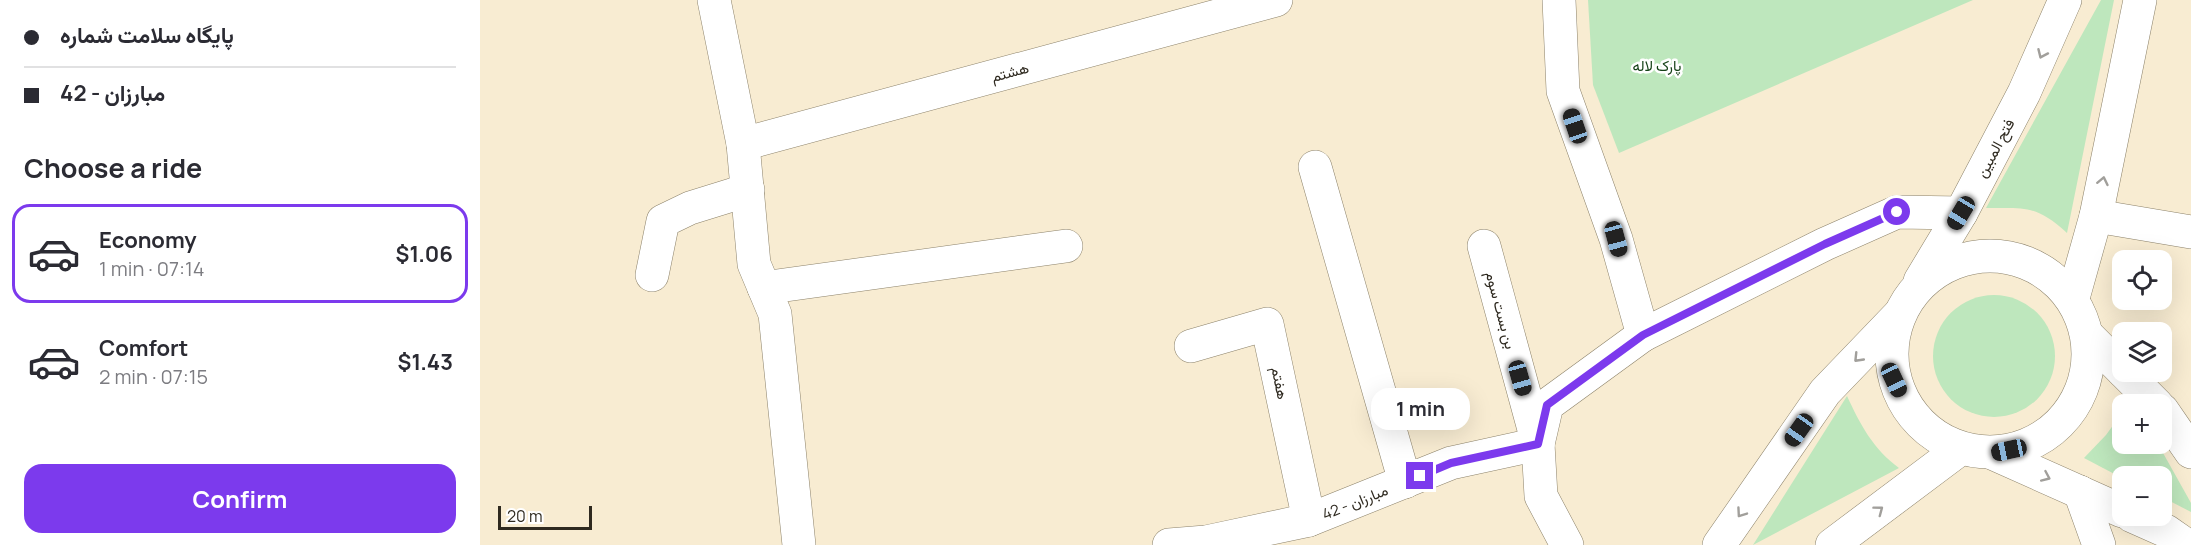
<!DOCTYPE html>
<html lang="en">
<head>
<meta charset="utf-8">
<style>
  :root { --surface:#fff; --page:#f7f7f7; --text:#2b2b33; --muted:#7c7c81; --line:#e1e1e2; --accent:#7c3aed }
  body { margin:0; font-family:Manrope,Vazirmatn,sans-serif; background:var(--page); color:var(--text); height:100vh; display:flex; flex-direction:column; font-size:22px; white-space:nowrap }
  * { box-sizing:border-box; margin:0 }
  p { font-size:20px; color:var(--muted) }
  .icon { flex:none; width:33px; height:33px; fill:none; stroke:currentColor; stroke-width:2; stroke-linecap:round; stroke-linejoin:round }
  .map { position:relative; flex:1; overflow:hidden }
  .panel { display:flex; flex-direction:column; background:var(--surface); width:480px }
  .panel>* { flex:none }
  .guide { display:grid; align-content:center; height:132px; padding:0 24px; background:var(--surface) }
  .fabs { position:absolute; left:1632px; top:250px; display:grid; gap:12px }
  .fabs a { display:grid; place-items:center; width:60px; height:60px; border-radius:12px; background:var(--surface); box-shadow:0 6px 24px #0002; font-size:30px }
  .scale { position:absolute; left:18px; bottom:15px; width:94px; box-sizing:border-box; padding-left:6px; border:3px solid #2f2a20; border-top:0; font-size:16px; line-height:21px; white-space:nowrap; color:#2f2a20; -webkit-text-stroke:4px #fff; paint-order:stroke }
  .end { position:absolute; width:27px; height:27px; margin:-14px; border:8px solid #7c3aed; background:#fff; box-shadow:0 0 0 3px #fff }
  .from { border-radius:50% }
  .bubble { position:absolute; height:42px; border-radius:18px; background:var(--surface); box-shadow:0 6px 24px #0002; font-size:20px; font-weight:700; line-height:42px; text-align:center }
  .car { position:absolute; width:18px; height:36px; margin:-18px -9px; border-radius:8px; box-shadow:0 0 4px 2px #0007; background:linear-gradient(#222 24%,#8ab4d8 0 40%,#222 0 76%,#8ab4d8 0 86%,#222 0) }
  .guide b { display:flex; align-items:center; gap:21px; height:57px; font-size:22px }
  .guide b+b { border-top:2px solid var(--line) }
  .guide i { width:15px; height:15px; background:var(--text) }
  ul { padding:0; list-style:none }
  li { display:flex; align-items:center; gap:18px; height:99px; margin:0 12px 9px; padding:0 12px; border:3px solid transparent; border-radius:18px }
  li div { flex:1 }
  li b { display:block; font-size:22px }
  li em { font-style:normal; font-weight:700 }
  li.current { border-color:var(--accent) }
  li>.icon { width:54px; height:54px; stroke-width:1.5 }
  h2 { padding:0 24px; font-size:27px; line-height:72px }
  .action { display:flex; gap:12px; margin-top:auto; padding:12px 24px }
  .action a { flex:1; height:69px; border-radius:18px; background:var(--accent); color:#fff; font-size:24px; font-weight:700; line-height:69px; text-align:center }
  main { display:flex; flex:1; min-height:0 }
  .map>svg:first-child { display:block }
  .green { fill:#bee7bd }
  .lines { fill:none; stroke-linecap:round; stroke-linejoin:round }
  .minor-casing { stroke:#8c826a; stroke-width:34 }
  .major-casing { stroke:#8c826a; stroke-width:34 }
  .minor { stroke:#fff; stroke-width:33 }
  .major { stroke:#fff; stroke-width:33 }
  .oneway { stroke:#a19f9b }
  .route { stroke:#7c3aed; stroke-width:8 }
  .labels { text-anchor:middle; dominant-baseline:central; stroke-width:5; stroke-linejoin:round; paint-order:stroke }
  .park-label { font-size:15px; fill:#154217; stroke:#fff }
  .street-label { font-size:15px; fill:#2f2a20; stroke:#fff }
</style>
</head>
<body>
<main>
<section class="panel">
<div class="guide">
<b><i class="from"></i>پایگاه سلامت شماره</b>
<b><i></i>مبارزان - 42</b>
</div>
<h2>Choose a ride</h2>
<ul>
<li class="current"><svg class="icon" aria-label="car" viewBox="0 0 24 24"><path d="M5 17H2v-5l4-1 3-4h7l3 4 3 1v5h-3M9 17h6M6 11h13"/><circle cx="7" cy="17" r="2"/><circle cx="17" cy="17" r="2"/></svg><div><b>Economy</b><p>1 min · 07:14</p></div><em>$1.06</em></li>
<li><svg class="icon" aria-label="car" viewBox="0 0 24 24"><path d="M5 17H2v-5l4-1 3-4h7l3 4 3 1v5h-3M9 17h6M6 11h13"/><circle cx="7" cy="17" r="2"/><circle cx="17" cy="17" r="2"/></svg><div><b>Comfort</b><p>2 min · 07:15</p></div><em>$1.43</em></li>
</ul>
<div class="action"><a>Confirm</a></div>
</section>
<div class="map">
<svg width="1711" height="545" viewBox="0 0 1711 545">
  <rect width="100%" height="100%" fill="#f8ecd2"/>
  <!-- green -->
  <g class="green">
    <polygon points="1108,0 1493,0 1139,153 1113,85"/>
    <path d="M1621,0H1634L1587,233C1556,205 1546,208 1506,208Z"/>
    <circle cx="1514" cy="356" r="61"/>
    <path d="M1367,396C1380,424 1393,449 1419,468L1273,545Z"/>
    <polygon points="1642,413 1642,444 1678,444 1711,503 1711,512 1682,497 1682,477 1642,478 1604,458 1626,435"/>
  </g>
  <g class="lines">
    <!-- minor casing -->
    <g class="minor-casing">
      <g id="minor">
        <polyline points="234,0 263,144 274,264 295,314 319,545"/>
        <polyline points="263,144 796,0"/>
        <polyline points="835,167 925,482"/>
        <polyline points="1616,216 1711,232"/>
        <polyline points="1004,246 1058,444 1061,496 1087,545"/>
        <polyline points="172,275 183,221 210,208 268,190"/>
        <polyline points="284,288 586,246"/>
        <polyline points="1163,335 1345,244 1417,212 1481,213"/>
        <polyline points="711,346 787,324 829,520"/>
        <polyline points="1058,444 1067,405 1163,335 1136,239 1083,91 1079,0"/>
        <polyline points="1600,492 1619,545"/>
        <polyline points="689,545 726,542 829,520 971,463 1058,444"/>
      </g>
    </g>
    <!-- major casing -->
    <g class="major-casing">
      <g id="major">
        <circle cx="1510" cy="354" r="98"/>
        <polyline points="1440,281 1481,213 1544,93 1585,0"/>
        <polyline points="1593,298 1616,216 1660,0"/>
        <polyline points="1608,336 1642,370"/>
        <polyline points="1644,372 1677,405"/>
        <polyline points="1682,410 1711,452"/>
        <polyline points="1512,453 1642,511"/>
        <polyline points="1652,516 1686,531 1706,545"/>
        <polyline points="1239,545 1345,392 1419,315"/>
        <polyline points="1352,545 1480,449"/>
      </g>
    </g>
    <!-- minor -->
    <use href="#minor" class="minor"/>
    <!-- major -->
    <use href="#major" class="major"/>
  </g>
  <!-- one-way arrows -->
  <defs><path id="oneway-chevron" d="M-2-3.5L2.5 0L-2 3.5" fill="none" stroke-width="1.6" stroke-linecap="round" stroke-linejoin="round" transform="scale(1.5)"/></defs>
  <g class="oneway">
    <use href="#oneway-chevron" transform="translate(1562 54) rotate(114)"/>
    <use href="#oneway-chevron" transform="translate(1623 181) rotate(-78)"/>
    <use href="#oneway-chevron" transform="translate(1378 358) rotate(134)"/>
    <use href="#oneway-chevron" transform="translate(1566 477) rotate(24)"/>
    <use href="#oneway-chevron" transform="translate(1399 510) rotate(-37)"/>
    <use href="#oneway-chevron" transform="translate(1261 513) rotate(125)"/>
  </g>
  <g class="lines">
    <!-- route -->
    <polyline class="route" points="940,476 971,463 1058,444 1067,405 1163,335 1345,244 1417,212"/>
  </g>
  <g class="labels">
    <!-- park labels -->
    <g class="park-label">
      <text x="1177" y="65">پارک لاله</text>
    </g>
    <!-- street labels -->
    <g class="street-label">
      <text transform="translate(530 72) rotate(-15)">هشتم</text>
      <text transform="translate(1515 148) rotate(-62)">فتح المبین</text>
      <text transform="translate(1021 310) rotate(75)">بن بست سوم</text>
      <text transform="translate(800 383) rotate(78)">هفتم</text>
      <text transform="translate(875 502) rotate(-22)">مبارزان - 42</text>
    </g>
  </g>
</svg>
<div class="fabs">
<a><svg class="icon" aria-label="locate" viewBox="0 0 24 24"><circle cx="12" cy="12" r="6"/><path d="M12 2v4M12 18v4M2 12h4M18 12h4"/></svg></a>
<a><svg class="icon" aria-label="layers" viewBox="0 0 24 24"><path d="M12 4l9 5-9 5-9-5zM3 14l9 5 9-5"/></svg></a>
<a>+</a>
<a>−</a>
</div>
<div class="scale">20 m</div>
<i class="end from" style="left:1417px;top:212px"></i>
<i class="end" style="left:940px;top:476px"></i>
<div class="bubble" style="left:891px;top:388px;width:99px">1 min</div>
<i class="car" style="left:1095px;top:126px;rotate:341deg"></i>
<i class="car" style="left:1481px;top:213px;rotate:211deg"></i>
<i class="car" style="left:1136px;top:239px;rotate:165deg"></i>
<i class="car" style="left:1040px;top:378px;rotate:164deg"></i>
<i class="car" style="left:1414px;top:380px;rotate:155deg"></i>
<i class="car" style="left:1319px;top:430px;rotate:215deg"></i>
<i class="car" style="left:1529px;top:450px;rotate:258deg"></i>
</div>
</main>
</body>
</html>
